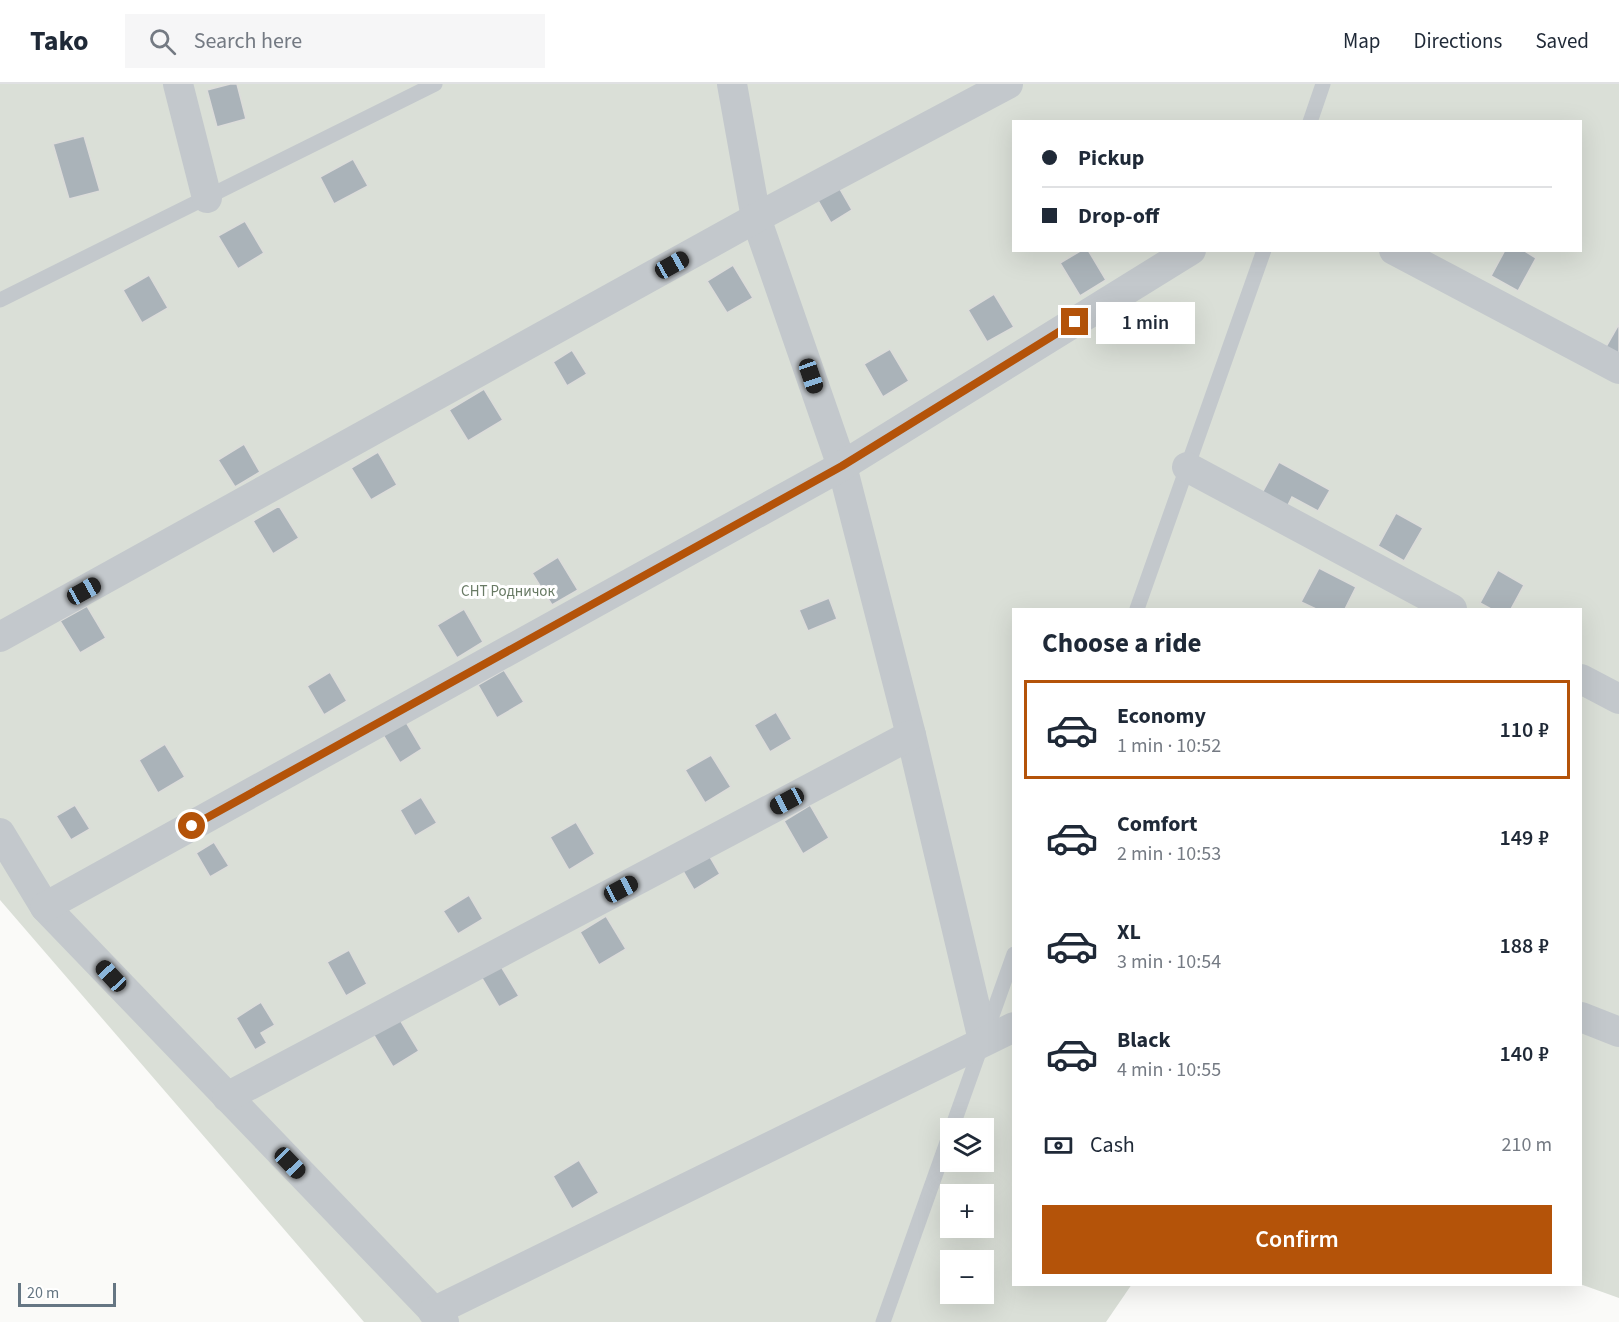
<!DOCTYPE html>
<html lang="en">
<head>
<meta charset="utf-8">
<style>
  :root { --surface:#fff; --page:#f6f6f7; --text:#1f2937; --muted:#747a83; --line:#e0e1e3; --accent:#b45309 }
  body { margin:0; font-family:"Source Sans 3",sans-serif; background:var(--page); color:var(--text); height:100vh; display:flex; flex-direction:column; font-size:22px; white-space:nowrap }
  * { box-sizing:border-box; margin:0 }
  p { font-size:20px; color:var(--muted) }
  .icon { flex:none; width:33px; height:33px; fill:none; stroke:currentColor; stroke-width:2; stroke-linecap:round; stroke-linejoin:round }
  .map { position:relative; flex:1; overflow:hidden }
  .panel { position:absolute; left:1012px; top:524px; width:570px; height:678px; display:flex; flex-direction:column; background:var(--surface); border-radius:0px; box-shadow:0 6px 24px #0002 }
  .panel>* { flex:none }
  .banner { position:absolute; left:1012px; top:36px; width:570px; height:132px; border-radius:0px; box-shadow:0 6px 24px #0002; display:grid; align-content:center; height:132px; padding:0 30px; background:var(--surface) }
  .controls { position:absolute; left:940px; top:1034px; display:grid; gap:12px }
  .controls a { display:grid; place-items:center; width:54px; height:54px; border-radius:0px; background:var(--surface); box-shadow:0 6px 24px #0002; font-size:30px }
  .scale { position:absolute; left:18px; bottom:15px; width:98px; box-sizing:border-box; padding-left:6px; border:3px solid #657683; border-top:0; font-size:16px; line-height:21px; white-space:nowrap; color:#657683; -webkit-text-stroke:4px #fff; paint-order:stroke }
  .end { position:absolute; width:27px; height:27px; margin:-14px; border:8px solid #b45309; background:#fff; box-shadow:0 0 0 3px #fff }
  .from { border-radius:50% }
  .bubble { position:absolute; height:42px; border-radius:0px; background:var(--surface); box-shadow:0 6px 24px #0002; font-size:20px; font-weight:600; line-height:42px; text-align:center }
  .car { position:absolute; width:18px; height:36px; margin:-18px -9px; border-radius:8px; box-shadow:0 0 4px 2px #0007; background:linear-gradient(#222 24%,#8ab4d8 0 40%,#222 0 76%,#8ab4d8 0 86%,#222 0) }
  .banner b { display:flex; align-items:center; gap:21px; height:57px; font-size:22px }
  .banner b+b { border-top:2px solid var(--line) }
  .banner i { width:15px; height:15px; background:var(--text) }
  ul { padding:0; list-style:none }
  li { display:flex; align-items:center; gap:18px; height:99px; margin:0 12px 9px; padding:0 18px; border:3px solid transparent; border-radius:0px }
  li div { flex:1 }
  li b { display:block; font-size:22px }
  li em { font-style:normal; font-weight:600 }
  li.on { border-color:var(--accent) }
  li>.icon { width:54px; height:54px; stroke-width:1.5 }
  h2 { padding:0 30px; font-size:27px; line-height:72px }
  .pay { display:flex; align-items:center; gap:15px; height:66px; padding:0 30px; font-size:22px }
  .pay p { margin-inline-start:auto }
  .action { display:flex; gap:12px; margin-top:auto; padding:12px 30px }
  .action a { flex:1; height:69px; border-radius:0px; background:var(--accent); color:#fff; font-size:24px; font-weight:600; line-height:69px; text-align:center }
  header { display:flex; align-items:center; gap:36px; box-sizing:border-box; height:84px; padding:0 30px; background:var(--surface); border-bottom:2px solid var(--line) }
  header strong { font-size:28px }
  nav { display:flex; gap:33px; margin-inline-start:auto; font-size:21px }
  .search { width:420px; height:54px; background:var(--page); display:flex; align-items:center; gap:15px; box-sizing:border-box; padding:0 21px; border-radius:0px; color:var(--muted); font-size:22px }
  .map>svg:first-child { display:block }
  .green { fill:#dadfd7; fill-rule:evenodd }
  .building { fill:#aab3b9; stroke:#dcdcda; stroke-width:1.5 }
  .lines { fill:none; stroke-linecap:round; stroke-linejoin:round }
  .lane { stroke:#c3c8cc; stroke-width:15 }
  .street { stroke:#c3c8cc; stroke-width:30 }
  .route { stroke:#b45309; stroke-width:8 }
  .labels { text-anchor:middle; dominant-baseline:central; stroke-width:6; stroke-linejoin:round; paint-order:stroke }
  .park-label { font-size:15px; fill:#687a64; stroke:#fff }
</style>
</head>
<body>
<header>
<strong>Tako</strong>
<div class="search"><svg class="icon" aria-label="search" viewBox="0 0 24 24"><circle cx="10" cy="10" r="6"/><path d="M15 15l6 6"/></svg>Search here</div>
<nav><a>Map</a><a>Directions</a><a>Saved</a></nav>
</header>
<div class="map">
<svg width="1619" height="1238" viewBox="0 0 1619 1238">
  <rect width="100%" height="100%" fill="#fafaf8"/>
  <!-- green -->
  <path class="green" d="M0,0H1619V1214L1580,1200L1581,525H1014V1200H1132L1106,1238H364L0,816ZM1014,38H1581V166H1014ZM951,1044H984V1077H951ZM951,1110H984V1143H951ZM951,1176H984V1209H951Z"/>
  <!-- building -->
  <g class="building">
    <polygon points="230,0 237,0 246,35 217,43 207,6"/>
    <polygon points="84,52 100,107 69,115 53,60"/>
    <polygon points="353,75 368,102 334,120 320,93"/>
    <polygon points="837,100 852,126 831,139 816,113"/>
    <polygon points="245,137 264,169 238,185 218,152"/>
    <polygon points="1082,166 1088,166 1106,196 1080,212 1060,179"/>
    <polygon points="1505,166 1523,166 1536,174 1518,207 1491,192"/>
    <polygon points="733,181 753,214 727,229 707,197"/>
    <polygon points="149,191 168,224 142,239 123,206"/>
    <polygon points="994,210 1014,243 987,258 968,226"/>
    <polygon points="1619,240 1619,270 1606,263"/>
    <polygon points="890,265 909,297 883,313 864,280"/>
    <polygon points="572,266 587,290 567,302 553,278"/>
    <polygon points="484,305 503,336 468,357 449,326"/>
    <polygon points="244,360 260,388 235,403 218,376"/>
    <polygon points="378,368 397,401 371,416 351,384"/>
    <polygon points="1279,378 1330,406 1318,427 1292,413 1287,423 1262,409"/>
    <polygon points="279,422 299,454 273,470 253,437"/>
    <polygon points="1396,429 1423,444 1404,477 1378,462"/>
    <polygon points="558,473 578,506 552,521 532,489"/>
    <polygon points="1319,484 1356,503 1345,525 1316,525 1301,518"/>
    <polygon points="1498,486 1524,501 1511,525 1491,525 1480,519"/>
    <polygon points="829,514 837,535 808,547 799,526"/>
    <polygon points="87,522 106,554 80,569 60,537"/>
    <polygon points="464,525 483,558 457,574 437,541"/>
    <polygon points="504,586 524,618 497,634 478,601"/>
    <polygon points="330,588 347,617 324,631 307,602"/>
    <polygon points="776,628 792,655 770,668 754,641"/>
    <polygon points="406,638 422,665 400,679 383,651"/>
    <polygon points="165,660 185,693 158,709 139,676"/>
    <polygon points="711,671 731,703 705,719 685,686"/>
    <polygon points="421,713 437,739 415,752 400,726"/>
    <polygon points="75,721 90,745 71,756 56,732"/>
    <polygon points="810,721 829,754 803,770 784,737"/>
    <polygon points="576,738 595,770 569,786 550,753"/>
    <polygon points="214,758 229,782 210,793 196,769"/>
    <polygon points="706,766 720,790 694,806 680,782"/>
    <polygon points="469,811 483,835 458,850 443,827"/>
    <polygon points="606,832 626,865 599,881 580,848"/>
    <polygon points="349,866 367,900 346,912 327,878"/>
    <polygon points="499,879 519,912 499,923 480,891"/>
    <polygon points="261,918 275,941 261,949 267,959 255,966 236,934"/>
    <polygon points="399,934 419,967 393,983 373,950"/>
    <polygon points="579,1076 599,1109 572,1125 553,1092"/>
  </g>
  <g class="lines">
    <!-- lane -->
    <g class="lane">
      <polyline points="1310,38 1323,0"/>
      <polyline points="0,216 435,0"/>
      <polyline points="1137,525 1264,166"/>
      <polyline points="952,1044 1014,870"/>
      <polyline points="883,1238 951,1047"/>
    </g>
    <!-- street -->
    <g class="street">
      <polyline points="178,0 207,114"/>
      <polyline points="732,0 756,134 842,382 911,651 983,956"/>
      <polyline points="1394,166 1619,285"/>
      <polyline points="1187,383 1452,525"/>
      <polyline points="0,553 756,134 1008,0"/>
      <polyline points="1581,595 1619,615"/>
      <polyline points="0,749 45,823 444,1238"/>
      <polyline points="45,823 842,382 1191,166"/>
      <polyline points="1581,933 1619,948"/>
      <polyline points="227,1013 911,651"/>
      <polyline points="433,1228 1014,943"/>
    </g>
  </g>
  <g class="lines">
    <!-- route -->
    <polyline class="route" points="192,742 842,382 1075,238"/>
  </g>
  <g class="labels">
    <!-- park labels -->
    <g class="park-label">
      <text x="508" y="507">СНТ Родничок</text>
    </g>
  </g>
</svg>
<div class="controls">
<a><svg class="icon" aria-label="layers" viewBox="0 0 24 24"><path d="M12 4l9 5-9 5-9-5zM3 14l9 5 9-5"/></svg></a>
<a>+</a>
<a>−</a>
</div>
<div class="scale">20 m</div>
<i class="end from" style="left:192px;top:742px"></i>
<i class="end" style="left:1075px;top:238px"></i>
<div class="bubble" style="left:1096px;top:218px;width:99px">1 min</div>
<i class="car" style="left:672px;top:181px;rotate:61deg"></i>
<i class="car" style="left:811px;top:292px;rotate:161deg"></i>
<i class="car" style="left:84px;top:507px;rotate:61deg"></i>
<i class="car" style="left:787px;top:717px;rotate:242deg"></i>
<i class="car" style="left:621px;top:805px;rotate:62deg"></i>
<i class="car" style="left:111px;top:892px;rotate:317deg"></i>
<i class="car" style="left:290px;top:1079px;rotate:136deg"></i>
<div class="banner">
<b><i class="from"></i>Pickup</b>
<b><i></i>Drop-off</b>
</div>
<section class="panel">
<h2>Choose a ride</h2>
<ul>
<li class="on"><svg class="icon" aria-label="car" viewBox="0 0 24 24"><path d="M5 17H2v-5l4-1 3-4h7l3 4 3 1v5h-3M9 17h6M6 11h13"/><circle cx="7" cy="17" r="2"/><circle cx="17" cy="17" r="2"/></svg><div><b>Economy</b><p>1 min · 10:52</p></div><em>110 ₽</em></li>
<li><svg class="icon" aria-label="car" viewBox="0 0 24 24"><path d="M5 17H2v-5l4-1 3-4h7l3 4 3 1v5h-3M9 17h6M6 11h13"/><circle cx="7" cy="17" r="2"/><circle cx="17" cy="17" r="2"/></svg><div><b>Comfort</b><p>2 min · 10:53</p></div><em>149 ₽</em></li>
<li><svg class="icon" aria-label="car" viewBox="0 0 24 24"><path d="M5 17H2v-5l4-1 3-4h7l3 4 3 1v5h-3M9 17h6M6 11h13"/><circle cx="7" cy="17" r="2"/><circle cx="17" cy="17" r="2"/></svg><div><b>XL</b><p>3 min · 10:54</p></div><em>188 ₽</em></li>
<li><svg class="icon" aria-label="car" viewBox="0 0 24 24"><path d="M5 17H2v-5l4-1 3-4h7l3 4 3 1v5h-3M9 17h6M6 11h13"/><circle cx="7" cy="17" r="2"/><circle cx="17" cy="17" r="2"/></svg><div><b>Black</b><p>4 min · 10:55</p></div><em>140 ₽</em></li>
</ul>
<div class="pay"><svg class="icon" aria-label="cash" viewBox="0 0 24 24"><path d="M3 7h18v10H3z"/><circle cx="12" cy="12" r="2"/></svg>Cash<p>210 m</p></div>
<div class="action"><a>Confirm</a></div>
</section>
</div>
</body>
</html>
